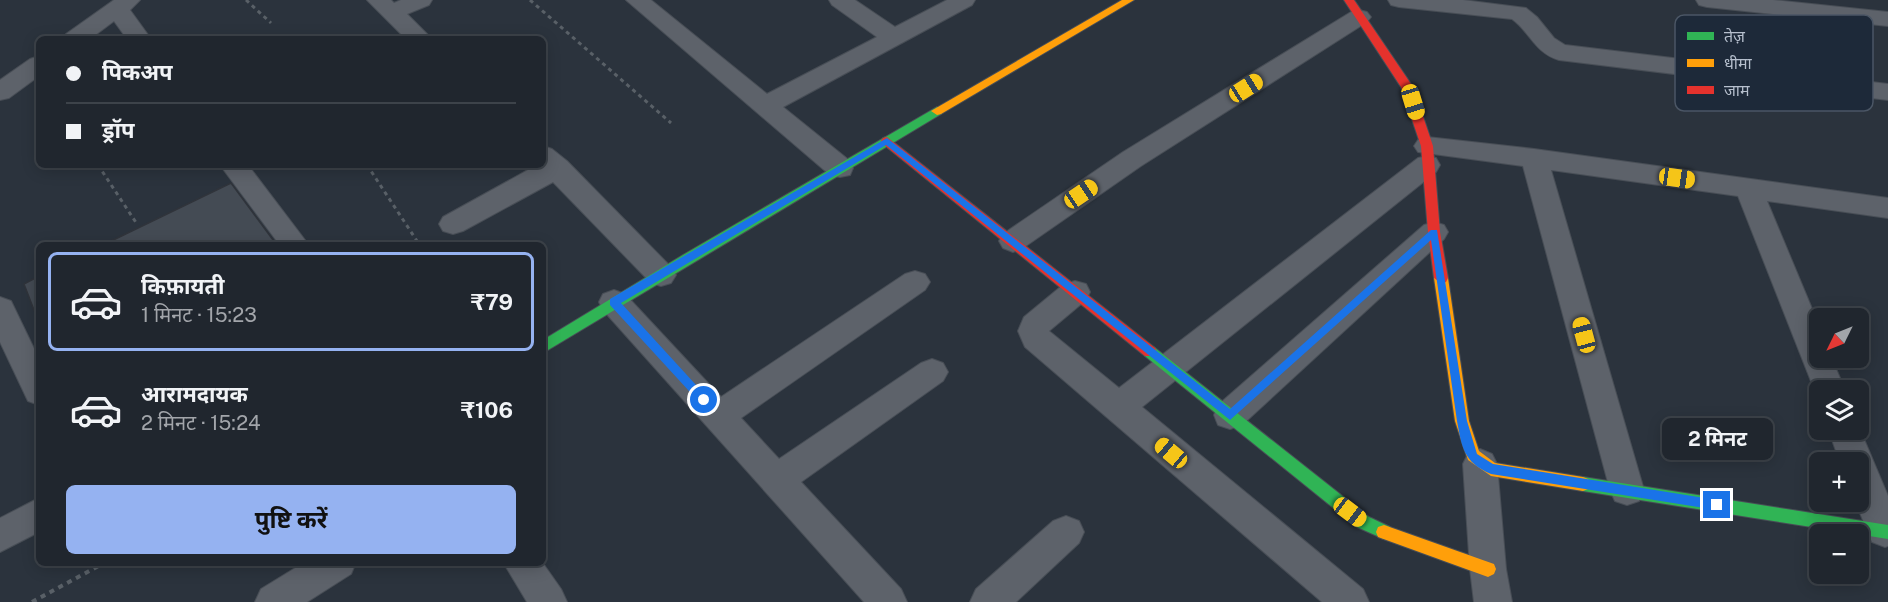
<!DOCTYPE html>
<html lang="hi">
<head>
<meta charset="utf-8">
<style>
  :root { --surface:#20262e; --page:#282e36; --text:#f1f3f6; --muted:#a2a5aa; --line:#3d434a; --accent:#95b2f1 }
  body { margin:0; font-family:"Public Sans","Noto Sans Devanagari",sans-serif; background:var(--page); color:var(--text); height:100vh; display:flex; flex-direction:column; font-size:22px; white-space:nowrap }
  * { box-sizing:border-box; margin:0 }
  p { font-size:20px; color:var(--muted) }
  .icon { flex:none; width:33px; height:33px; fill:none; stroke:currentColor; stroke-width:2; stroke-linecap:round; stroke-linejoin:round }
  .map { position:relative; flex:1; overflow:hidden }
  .sheet { position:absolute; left:36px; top:242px; width:510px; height:324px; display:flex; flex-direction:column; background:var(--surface); border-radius:9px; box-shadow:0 3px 15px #0003,0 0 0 2px var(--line) }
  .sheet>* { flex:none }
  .guide { position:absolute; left:36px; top:36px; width:510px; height:132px; border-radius:9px; box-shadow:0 3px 15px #0003,0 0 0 2px var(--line); display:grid; align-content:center; height:132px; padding:0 30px; background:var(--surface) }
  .needle { width:39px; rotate:227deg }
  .buttons { position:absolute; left:1809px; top:308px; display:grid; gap:12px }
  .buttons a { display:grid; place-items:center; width:60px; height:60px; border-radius:9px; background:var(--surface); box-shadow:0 3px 15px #0003,0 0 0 2px var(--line); font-size:30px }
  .end { position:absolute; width:27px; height:27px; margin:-14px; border:8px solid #1a73e8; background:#fff; box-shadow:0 0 0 3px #fff }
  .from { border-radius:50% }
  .bubble { position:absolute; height:42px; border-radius:9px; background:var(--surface); box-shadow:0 3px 15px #0003,0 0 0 2px var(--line); font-size:20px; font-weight:700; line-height:42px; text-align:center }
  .car { position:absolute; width:18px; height:36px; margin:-18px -9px; border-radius:8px; box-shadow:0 0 4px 2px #0007; background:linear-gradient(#f5c518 24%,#345 0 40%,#f5c518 0 76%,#345 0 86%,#f5c518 0) }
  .guide b { display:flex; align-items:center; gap:21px; height:57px; font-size:22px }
  .guide b+b { border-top:2px solid var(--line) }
  .guide i { width:15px; height:15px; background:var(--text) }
  ul { padding:10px 0 0; list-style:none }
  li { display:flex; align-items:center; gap:18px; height:99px; margin:0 12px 9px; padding:0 18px; border:3px solid transparent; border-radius:9px }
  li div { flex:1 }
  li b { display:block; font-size:22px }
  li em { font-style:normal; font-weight:700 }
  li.selected { border-color:var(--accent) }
  li>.icon { width:54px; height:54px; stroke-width:1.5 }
  .primary-button { display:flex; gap:12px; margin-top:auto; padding:12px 30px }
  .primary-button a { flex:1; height:69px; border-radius:9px; background:var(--accent); color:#111; font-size:24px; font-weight:700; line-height:69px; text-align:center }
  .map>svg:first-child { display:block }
  .building { fill:#444b54; stroke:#30343b; stroke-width:1.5 }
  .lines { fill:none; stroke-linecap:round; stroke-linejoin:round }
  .street-casing { stroke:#484e56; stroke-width:2 }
  .fast-casing { stroke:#484e56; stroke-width:2 }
  .slow-casing { stroke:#484e56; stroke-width:2 }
  .jam-casing { stroke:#484e56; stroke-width:2 }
  .path-far1 { stroke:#596067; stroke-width:3; stroke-dasharray:4 4; stroke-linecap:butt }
  .path { stroke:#596067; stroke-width:4; stroke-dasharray:5 5; stroke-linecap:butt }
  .street { fill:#5d626a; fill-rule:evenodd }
  .fast { fill:#30b455; fill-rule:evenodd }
  .slow { fill:#ff9f0a; fill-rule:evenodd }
  .jam { fill:#e5322d; fill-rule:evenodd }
  .route { fill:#1a73e8 }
  .key { fill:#1d2939; stroke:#4b5665; stroke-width:1.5 }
  .key-label { font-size:16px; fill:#b6bfcd }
</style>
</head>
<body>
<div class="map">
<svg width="1888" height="602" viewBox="0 0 1888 602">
  <rect width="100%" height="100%" fill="#2b333d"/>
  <!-- building -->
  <g class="building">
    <polygon points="231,183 276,244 105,244"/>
    <polygon points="39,276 39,323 24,284"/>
  </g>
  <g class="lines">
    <!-- street casing -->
    <g class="street-casing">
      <g id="street">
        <polygon points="114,0 140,0 130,10 151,39 127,39 114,21 90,39 62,39 66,34"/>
        <polygon points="367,0 391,0 394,3 401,0 432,0 429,5 407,14 432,39 406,39"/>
        <polygon points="626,0 651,0 767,94 877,37 832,5 829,0 855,0 895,27 947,0 975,0 972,5 783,107 850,161 853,168 850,175 840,177 830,175"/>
        <path d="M1388,0H1463L1526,8L1537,17L1554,38L1565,45L1888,84V100L1559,60C1535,53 1530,32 1512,19L1399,7L1391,5Z"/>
        <polygon points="1696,0 1773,0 1888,12 1888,26 1707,7 1699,5"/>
        <polygon points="1359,10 1367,12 1371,17 1367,22 1141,166 1023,248 1013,252 1003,248 999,241 1003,234 1123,152 1351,12"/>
        <polygon points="39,56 39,76 9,98 0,100 0,80 30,59"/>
        <polygon points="1427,137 1534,149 1888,198 1888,218 1767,201 1820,328 1820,357 1831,357 1845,390 1820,390 1820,400 1818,399 1738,196 1551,170 1644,490 1639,501 1627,505 1615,501 1610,490 1523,166 1418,152 1414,146 1418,140"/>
        <polygon points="543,146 552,149 567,161 671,267 676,275 671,283 661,286 651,283 553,182 463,231 453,234 443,231 439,224 443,217 537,165 543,165"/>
        <polygon points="1427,156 1436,158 1440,165 1436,172 1142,407 1363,589 1369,602 1322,602 1025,347 1018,331 1024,317 1064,284 1075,281 1086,284 1090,292 1086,300 1049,331 1119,388 1418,158"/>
        <polygon points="220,165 248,165 308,244 279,244"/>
        <polygon points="1434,222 1444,225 1448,232 1444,239 1242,425 1230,429 1218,425 1214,415 1218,405 1424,225"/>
        <polygon points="915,271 925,274 930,282 925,290 741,418 779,459 921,363 932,359 943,363 948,372 943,381 801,482 901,589 907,602 864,602 603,310 599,302 603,294 614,290 625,294 721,397 905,274"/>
        <polygon points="0,297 11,301 39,359 39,405 28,401 0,342"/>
        <polygon points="1858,425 1888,496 1888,546 1885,547 1872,542 1855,501 1858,501 1858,462 1840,462 1828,429 1858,429"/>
        <polygon points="1480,449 1492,454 1497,464 1506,569 1512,602 1474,602 1470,569 1463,464 1468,454"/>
        <polygon points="39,498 39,532 0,552 0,518"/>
        <polygon points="1066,516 1079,521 1084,532 1079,543 1016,602 970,602 976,589 1053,521"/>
        <polygon points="305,562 356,562 351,574 307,602 255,602 261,589"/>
        <polygon points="503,562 542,562 561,589 567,602 527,602"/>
      </g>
    </g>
    <!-- fast casing -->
    <g class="fast-casing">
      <g id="fast">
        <polygon points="937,107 943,111 941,114 543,353 543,340 683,255"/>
        <polygon points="1150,346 1155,348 1369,517 1390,527 1392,532 1390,537 1384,539 1357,527 1145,356 1143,352 1145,348"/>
        <polygon points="1583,477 1888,525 1888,539 1583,491 1578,489 1575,484 1578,479"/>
      </g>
    </g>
    <!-- slow casing -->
    <g class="slow-casing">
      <g id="slow">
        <polygon points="1122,0 1134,0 941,114 937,115 931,111"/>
        <polygon points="1441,273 1448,278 1469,421 1479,451 1495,463 1583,477 1588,479 1591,484 1588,489 1583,491 1491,476 1468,460 1455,421 1434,278"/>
        <polygon points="1384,525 1494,564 1496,569 1494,574 1488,577 1378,537 1376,532 1378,527"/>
      </g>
    </g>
    <!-- jam casing -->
    <g class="jam-casing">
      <g id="jam">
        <polygon points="1344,0 1354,0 1413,87 1433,146 1440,232 1448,278 1446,282 1441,283 1434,278 1428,232 1421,146 1401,87"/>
        <polygon points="887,137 1155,348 1157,352 1155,356 1145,356 883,144 881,141 883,138"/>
      </g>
    </g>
    <!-- path-far1 -->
    <g class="path-far1">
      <polyline points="246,0 271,23"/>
      <polyline points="530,0 671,123"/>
      <polyline points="98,165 137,224"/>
      <polyline points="367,165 419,244"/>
    </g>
    <!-- path -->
    <polyline class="path" points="32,602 106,562"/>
    <!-- street -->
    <use href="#street" class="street"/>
    <!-- fast -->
    <use href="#fast" class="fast"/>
    <!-- slow -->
    <use href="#slow" class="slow"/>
    <!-- jam -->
    <use href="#jam" class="jam"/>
  </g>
  <!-- route -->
  <path class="route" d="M887,138L1230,409L1431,230H1437L1467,421L1477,454L1493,464L1717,500L1723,505L1717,510L1491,474C1463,462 1462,447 1457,421L1431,240L1230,420L886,145L621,303L707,397V403H700L610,305V299Z"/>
  <!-- legend -->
  <rect x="1675" y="15" width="198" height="96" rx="9" class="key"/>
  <rect x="1687" y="32" width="27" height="8" fill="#30b455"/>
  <rect x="1687" y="59" width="27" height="8" fill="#ff9f0a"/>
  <rect x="1687" y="86" width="27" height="8" fill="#e5322d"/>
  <g class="key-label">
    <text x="1724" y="42">तेज़</text>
    <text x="1724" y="69">धीमा</text>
    <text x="1724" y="96">जाम</text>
  </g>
</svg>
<div class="buttons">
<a><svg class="needle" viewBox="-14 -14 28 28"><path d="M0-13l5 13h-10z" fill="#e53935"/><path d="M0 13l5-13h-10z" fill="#a2a5aa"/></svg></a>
<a><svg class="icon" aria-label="layers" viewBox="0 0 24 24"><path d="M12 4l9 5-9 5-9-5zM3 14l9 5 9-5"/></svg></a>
<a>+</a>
<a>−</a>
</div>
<i class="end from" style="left:704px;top:400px"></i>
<i class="end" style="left:1717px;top:505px"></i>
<div class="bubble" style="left:1662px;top:418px;width:111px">2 मिनट</div>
<i class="car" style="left:1246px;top:88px;rotate:58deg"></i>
<i class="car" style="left:1413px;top:102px;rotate:163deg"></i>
<i class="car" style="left:1677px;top:178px;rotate:98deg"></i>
<i class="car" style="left:1081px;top:194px;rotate:56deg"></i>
<i class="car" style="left:1584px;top:335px;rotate:345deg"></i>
<i class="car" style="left:1171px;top:453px;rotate:310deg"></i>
<i class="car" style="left:1350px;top:512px;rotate:127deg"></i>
<div class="guide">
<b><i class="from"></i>पिकअप</b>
<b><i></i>ड्रॉप</b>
</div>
<section class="sheet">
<ul>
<li class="selected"><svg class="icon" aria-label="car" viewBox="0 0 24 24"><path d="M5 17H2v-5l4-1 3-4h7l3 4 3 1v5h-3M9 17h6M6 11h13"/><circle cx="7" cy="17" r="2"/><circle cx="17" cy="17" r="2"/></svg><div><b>किफ़ायती</b><p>1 मिनट · 15:23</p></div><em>₹79</em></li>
<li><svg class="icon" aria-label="car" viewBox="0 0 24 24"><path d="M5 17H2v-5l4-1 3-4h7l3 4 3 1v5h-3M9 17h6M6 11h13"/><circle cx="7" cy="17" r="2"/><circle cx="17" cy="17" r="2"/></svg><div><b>आरामदायक</b><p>2 मिनट · 15:24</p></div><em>₹106</em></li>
</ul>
<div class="primary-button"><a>पुष्टि करें</a></div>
</section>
</div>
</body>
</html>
